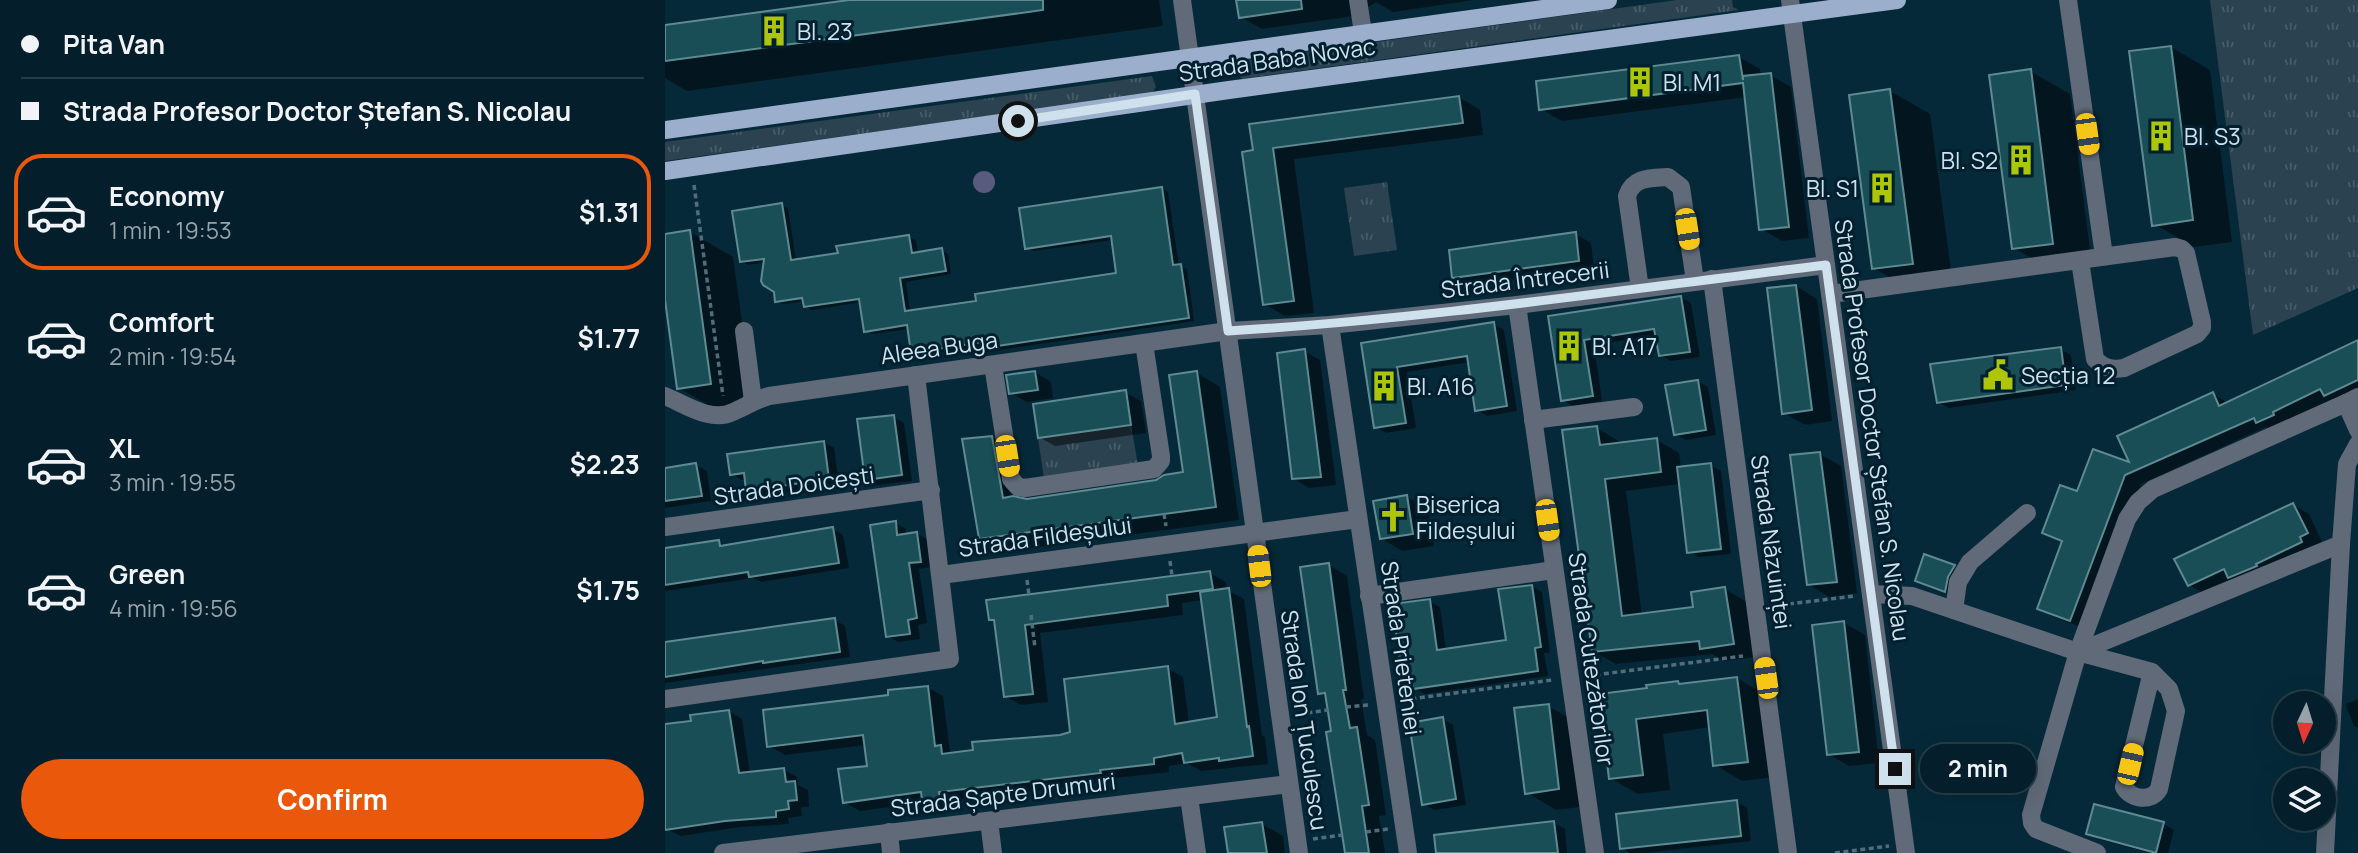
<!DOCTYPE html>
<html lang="en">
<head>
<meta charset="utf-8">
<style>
  :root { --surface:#041f2b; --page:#122c37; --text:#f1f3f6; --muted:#97a2a9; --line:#253d47; --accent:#ea580c }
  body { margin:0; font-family:Manrope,sans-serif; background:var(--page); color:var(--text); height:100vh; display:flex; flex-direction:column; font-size:26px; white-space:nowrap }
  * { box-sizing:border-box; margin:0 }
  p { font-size:23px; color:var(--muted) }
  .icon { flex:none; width:38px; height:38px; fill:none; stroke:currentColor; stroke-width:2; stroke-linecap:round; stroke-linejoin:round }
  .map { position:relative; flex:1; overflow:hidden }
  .panel { display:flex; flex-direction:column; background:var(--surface); width:665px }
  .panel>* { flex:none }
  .guide { display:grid; align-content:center; height:154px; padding:0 21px; background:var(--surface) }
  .needle { width:46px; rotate:184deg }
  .fabs { position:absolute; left:1608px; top:691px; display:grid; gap:14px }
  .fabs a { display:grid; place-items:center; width:63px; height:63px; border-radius:50%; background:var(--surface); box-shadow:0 7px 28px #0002,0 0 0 2px var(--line); font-size:35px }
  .end { position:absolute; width:32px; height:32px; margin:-16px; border:9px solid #cfe1ec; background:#111; box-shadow:0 0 0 4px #111 }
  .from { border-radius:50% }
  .bubble { position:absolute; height:49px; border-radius:24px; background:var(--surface); box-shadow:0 7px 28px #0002,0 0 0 2px var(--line); font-size:23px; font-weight:700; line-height:49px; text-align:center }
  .car { position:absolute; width:21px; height:42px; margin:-21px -10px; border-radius:9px; box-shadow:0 0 5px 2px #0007; background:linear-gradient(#f5c518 24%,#345 0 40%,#f5c518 0 76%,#345 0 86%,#f5c518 0) }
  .guide b { display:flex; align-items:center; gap:24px; height:66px; font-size:26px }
  .guide b+b { border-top:2px solid var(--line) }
  .guide i { width:18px; height:18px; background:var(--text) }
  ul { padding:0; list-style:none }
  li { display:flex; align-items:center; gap:21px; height:116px; margin:0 14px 10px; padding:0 7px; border:4px solid transparent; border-radius:28px }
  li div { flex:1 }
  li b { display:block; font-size:26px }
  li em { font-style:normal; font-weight:700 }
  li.current { border-color:var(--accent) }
  li>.icon { width:63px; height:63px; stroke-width:1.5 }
  .primary-button { display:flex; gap:14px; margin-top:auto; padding:14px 21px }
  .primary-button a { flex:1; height:80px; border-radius:42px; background:var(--accent); color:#fff; font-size:28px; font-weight:700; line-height:80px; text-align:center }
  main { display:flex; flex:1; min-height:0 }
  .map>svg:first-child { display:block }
  .grass { fill:url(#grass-tufts) }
  .water { fill:#585b7e }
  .shadow { fill:#0007 }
  .building { fill:#1a4e57; stroke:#5e8a92; stroke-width:2 }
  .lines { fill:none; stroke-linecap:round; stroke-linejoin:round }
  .path { stroke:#516d7b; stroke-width:3.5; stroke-dasharray:5 3.5; stroke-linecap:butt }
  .minor { stroke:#606a78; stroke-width:18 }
  .major { stroke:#9bafcc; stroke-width:18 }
  .route { stroke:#cfe1ec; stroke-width:9 }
  .labels { text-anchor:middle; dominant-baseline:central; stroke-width:6; stroke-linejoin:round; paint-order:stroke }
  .poi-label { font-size:23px; fill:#cfe1ec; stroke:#001f2f; text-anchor:start }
  .street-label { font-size:23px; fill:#cfe1ec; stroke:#001f2f }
</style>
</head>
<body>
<main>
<section class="panel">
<div class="guide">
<b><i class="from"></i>Pita Van</b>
<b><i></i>Strada Profesor Doctor Ștefan S. Nicolau</b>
</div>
<ul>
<li class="current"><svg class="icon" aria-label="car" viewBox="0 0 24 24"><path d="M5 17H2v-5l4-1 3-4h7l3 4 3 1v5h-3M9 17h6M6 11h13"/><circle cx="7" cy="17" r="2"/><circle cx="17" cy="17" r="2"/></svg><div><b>Economy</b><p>1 min · 19:53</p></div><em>$1.31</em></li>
<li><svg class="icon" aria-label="car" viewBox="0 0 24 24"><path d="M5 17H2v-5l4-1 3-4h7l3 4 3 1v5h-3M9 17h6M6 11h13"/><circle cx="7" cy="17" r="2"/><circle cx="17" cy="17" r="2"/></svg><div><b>Comfort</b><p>2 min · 19:54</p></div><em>$1.77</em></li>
<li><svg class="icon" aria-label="car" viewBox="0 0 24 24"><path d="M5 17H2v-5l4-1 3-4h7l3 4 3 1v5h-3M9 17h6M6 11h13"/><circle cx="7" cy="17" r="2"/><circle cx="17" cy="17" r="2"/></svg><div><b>XL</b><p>3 min · 19:55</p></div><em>$2.23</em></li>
<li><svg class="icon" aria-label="car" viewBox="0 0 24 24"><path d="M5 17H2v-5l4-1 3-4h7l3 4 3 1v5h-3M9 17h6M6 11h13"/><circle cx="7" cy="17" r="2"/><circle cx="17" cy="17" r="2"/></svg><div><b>Green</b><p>4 min · 19:56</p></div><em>$1.75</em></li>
</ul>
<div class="primary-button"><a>Confirm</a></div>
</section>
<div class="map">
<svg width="1693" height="853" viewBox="0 0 1693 853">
  <defs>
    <pattern id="grass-tufts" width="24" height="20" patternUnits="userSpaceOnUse" patternTransform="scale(1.75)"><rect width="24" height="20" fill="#2b4250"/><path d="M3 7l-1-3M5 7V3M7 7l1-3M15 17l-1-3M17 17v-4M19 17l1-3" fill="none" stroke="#495d69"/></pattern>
  </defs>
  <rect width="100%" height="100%" fill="#062939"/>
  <!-- grass -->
  <g class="grass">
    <polygon points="1012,0 1067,0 1068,7 1074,10 577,79 571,71 574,61"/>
    <polygon points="1545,0 1693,0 1693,288 1588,335"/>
    <polygon points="487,76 491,87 487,93 0,161 0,142"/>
    <polygon points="722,182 732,250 689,256 679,188"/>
    <polygon points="466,425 473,465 379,479 373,438"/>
  </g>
  <!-- water -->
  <circle class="water" cx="319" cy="182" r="11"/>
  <!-- shadow -->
  <g class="shadow">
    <polygon points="197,0 494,0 498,26 22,91 0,78 0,27"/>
    <polygon points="569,0 809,0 728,12 711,2 703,7 703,14 597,29 576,17 573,2"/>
    <polygon points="1506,47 1545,70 1567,242 1529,247 1489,224"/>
    <polygon points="1074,57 1095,69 1096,76 1105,75 1126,87 1144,238 1117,241 1096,229 1082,97 897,121 876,109"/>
    <polygon points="1365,71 1405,94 1427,266 1389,271 1349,248"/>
    <polygon points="1225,91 1265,114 1288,286 1248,291 1209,268"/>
    <polygon points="794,97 815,110 818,135 629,159 649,313 620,316 599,304 579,154"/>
    <polygon points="496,188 503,192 514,266 522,269 529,321 327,351 320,346 254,355 248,351 244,329 207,334 201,330 197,302 147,310 140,306 140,301 118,304 112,301 101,262 83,265 76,261 117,205 123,208 131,261 175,255 244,237 251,240 253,254 277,250 283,254 286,274 241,282 245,312 313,302 453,275 448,240 369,251 362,248"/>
    <polygon points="25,232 68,257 89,408 57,413 14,388 0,288 0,235"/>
    <polygon points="910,234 926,243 929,269 805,286 789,277"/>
    <polygon points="1131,286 1152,299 1167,421 1140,425 1118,413"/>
    <polygon points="1016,297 1026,303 1035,357 1006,361 995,355 992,335 929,345 937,401 908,406 897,400 885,318"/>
    <polygon points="829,324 839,330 852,411 822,416 812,410 805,362 742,372 751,428 721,433 710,426 698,344"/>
    <polygon points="1693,342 1693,396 1676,404 1668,399 1622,421 1608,431 1601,427 1476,484 1421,629 1390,617 1374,608 1399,543 1379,533 1413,493 1467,465 1548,394 1563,403"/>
    <polygon points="1395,349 1406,355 1411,390 1284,408 1273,402"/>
    <polygon points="639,351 655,360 671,485 644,488 628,478"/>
    <polygon points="370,372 386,382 388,398 362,402 346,393"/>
    <polygon points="532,373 555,387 574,520 339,552 316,538 327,437 351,451 359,501 491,482 520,474"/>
    <polygon points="1032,381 1043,387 1051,435 1021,440 1010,434"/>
    <polygon points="460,392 476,401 481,433 390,446 374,437"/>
    <polygon points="229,417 239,423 247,481 212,485 201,479"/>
    <polygon points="932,428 954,441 955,444 992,440 1014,453 1016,468 1045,465 1056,471 1066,554 1034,557 1024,551 1015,484 961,491 977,616 1030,609 1060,589 1082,602 1090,657 1059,661 1047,654 951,664 928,651"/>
    <polygon points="159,442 169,448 174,484 93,496 83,490 82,480 77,480 67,474"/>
    <polygon points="1155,454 1176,466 1192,593 1164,597 1143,584"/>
    <polygon points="31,465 42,471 46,501 0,508 0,470"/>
    <polygon points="742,497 763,509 769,546 737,551 716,538"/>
    <polygon points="1628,505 1644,514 1657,542 1540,594 1524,585"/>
    <polygon points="230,523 241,529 241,535 251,533 262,539 266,567 254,569 262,623 253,625 255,639 233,642 223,636"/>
    <polygon points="168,529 178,535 184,568 96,582 88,578 0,591 0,550 54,542 62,547"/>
    <polygon points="1260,556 1299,573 1290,596 1252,580"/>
    <polygon points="664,565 682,576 699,699 696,699 702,735 710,740 721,815 714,816 720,853 682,853 668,732 661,697 654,693"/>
    <polygon points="545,573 561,582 562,590 579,599 597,736 600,737 603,764 536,771 522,763 504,766 504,772 450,778 451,781 289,800 290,807 275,809 262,802 195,811 179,802 204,767 201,745 120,755 104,746 225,697 262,687 278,696 285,752 289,754 310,751 335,742 407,734 502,668 518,677 524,723 554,719 538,600 517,603 518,615 375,633 383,702 356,705 340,696 331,622 325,619"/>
    <polygon points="866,586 877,592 885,653 879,653 883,676 760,694 749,688 747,672 737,666 764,601 775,607 781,650 843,641"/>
    <polygon points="170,620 180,626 185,657 0,683 0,644"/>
    <polygon points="1179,623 1200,635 1214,763 1184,766 1163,754"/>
    <polygon points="1072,678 1099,694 1109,777 1077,781 1050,765 1046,727 998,734 1005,790 973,794 945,778 936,696 984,690 1013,683 1017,685"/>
    <polygon points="1693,699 1693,728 1689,726 1681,706 1681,704"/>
    <polygon points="883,706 913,723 923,806 891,810 861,792"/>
    <polygon points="64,711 77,719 85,774 119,770 132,777 133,785 143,790 144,807 136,807 137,816 123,818 124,824 75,827 16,836 2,829 0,822 0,726 28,722"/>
    <polygon points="778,719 788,725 801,805 769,810 759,804"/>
    <polygon points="1072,802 1082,808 1086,841 979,853 965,853 957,848"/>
    <polygon points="1431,806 1499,824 1509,830 1503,853 1484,853 1433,839 1423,833"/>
    <polygon points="889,823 900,829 902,853 773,853"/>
    <polygon points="597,824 618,836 620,853 564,853"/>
  </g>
  <!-- building -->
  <g class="building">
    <polygon points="184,0 378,0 378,10 0,61 0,25"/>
    <polygon points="571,0 636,0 637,9 574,18"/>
    <polygon points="1506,46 1528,220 1487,226 1464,51"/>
    <polygon points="1074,55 1078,80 1078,76 1106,73 1124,227 1094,230 1078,83 874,110 871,81"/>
    <polygon points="1366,69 1388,244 1347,249 1324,75"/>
    <polygon points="1225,89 1248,264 1207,269 1184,95"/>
    <polygon points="794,96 798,123 608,148 629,301 598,305 577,152 588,150 584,124"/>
    <polygon points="497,187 508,265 516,264 524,318 318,348 318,342 246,353 242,325 199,332 194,299 139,307 137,298 110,302 109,292 98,285 96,281 99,259 75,262 67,211 117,203 126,260 173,253 171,246 244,235 247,253 277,248 281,271 235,278 240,311 311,301 310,294 451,273 446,236 360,249 354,208"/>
    <polygon points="25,230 46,384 12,389 0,300 0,234"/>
    <polygon points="911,232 914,261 787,278 784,250"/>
    <polygon points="1131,285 1147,410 1117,414 1102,288"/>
    <polygon points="1016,296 1025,352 994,356 989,329 919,340 928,396 896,401 883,316"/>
    <polygon points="829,322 842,406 810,411 802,356 732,367 741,423 709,428 696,343"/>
    <polygon points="1693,340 1693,380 1659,396 1655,389 1608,412 1609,415 1591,423 1589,418 1460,475 1405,621 1372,609 1397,541 1377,533 1395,485 1412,491 1428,449 1464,462 1452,436 1548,392 1554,406"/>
    <polygon points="1396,347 1401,385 1272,403 1265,364"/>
    <polygon points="640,349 656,477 627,479 612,353"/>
    <polygon points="370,371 373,390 344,394 341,375"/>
    <polygon points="532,371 551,507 314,539 297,439 327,436 338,498 348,496 362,499 491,480 499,475 518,472 504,375"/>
    <polygon points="1033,380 1041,430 1009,435 1000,385"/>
    <polygon points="461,390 466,425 373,438 368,404"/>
    <polygon points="229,415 237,475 200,480 192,419"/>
    <polygon points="932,426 935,445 992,438 996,472 940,479 957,616 1028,607 1026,592 1060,587 1069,644 1035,649 1034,641 927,652 897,430"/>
    <polygon points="159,441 164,479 81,491 79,473 65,475 62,454"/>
    <polygon points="1155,452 1172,582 1142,585 1125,455"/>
    <polygon points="31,463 37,496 0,501 0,468"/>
    <polygon points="1046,463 1056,549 1022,553 1012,467"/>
    <polygon points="742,495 748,534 715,539 708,501"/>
    <polygon points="1628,503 1643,533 1635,537 1637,542 1591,564 1592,566 1563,578 1559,569 1523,586 1509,559"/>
    <polygon points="231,521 232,535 252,532 256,562 244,563 252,618 243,620 245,634 221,637 205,525"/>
    <polygon points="168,527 174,563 84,577 83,572 0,585 0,548 54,540 55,546"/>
    <polygon points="1259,554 1290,565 1283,577 1280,592 1250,581"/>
    <polygon points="664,563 681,690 678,690 685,728 692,727 704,805 697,806 704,853 680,853 661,732 666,731 660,693 653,694 635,567"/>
    <polygon points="545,571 548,589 502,595 503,606 360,625 368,694 339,697 329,620 324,620 321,600"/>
    <polygon points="867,585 876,647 870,648 873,671 748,689 744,666 736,667 727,604 765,599 772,650 841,640 833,589"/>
    <polygon points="564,588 582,727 584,726 588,756 554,761 554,758 519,763 517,753 489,758 489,764 435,770 436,773 274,792 275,799 257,801 256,792 178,803 173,769 202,766 198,735 102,747 98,710 223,695 223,690 263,686 270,746 276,745 277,754 308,750 307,742 395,735 405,732 399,679 503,666 510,724 552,717 535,592"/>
    <polygon points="170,618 175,652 98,663 98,661 0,677 0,642"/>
    <polygon points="1179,621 1194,752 1162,755 1147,625"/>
    <polygon points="1072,677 1083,762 1048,766 1042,710 971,719 978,775 944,779 934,694 982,688 981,685 1013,681 1014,684"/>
    <polygon points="884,704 894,789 860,794 849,708"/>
    <polygon points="64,710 74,773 119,768 121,782 130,781 132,800 123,801 124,809 111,811 111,817 60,821 0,830 0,724 26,721 25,715"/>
    <polygon points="778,717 791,799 757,805 744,723"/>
    <polygon points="1072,800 1076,836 955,849 951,814"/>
    <polygon points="1429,804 1499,822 1491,853 1421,834"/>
    <polygon points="889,821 893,853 771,853 769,835"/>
    <polygon points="597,822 602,853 563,853 559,827"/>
  </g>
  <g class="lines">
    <!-- path -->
    <g class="path">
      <polyline points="29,185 58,396"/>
      <polyline points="499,514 501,526"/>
      <polyline points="356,533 358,548"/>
      <polyline points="505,561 507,576"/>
      <polyline points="362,580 364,595"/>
      <polyline points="1107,606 1190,596"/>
      <polyline points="366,615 370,648"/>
      <polyline points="922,676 1078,656"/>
      <polyline points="738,700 887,680"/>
      <polyline points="681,707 703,705"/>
      <polyline points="634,714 663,710"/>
      <polyline points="701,832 723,829"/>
      <polyline points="648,839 677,835"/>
      <polyline points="1170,853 1224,846"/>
    </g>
    <!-- minor -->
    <g class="minor">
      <polyline points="517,0 634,853"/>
      <polyline points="693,0 698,33"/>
      <polyline points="1125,0 1241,853"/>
      <polyline points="1403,0 1439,256"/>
      <polyline points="1047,279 1123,853"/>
      <path d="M975,289L962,196C968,177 985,178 1003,177L1016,187L1030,281"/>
      <path d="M1166,294L1510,247L1517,249L1521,253L1537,322V328L1532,334L1459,368C1446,370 1439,368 1430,359L1415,261"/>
      <polyline points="852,305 930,853"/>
      <polyline points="665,325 743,853"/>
      <polyline points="79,331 88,401"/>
      <polyline points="328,365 346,479 353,487 360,488 489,469 496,461 496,456 479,343"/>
      <path d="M0,396C20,404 46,423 68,412C80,407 90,400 104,396L563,331L665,325L852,305L1161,265"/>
      <polyline points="1693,397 1681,403 1693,430"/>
      <polyline points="868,420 969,407"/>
      <polyline points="0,527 266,490"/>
      <polyline points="276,575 693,519"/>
      <path d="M1206,594L1247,596L1413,652L1487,672L1459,787C1466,800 1487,802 1494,789L1511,711L1504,689L1487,672"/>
      <polyline points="704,596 889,570"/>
      <polyline points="1289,610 1293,582 1305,562 1362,513"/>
      <polyline points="1413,652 1676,544"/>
      <polyline points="0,699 285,659 251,375"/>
      <polyline points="524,797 532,853"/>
      <polyline points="324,821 328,853"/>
      <polyline points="224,832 226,853"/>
      <polyline points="58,853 624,784"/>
      <polyline points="1432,853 1371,829 1367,823 1366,815 1413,652 1462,519 1473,502 1488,489 1681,403"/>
      <polyline points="1660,853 1676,544 1682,464 1693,444"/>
    </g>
    <!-- major -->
    <g class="major">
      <polyline points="0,130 943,0"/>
      <polyline points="0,171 564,90 1232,0"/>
    </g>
  </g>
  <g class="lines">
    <!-- route -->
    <path class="route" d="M353,121L530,94L563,331C763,319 962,289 1161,265L1230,769"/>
  </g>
  <!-- icons -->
  <defs>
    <g id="building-bare" transform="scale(2.415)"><path d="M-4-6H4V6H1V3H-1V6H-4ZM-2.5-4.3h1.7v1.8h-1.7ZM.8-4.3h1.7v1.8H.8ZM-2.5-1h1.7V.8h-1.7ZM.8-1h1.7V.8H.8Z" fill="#aec60a" stroke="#001f2f" stroke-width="2.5" paint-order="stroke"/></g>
    <g id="civic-bare" transform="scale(2.415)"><path d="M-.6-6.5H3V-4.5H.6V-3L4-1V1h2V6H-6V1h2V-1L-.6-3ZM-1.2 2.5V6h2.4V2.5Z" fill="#aec60a" stroke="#001f2f" stroke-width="2.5" paint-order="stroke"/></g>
    <g id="church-bare" transform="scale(2.415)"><path d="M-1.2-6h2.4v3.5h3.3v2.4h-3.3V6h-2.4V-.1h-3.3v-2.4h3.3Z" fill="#aec60a" stroke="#001f2f" stroke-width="2.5" paint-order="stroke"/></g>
  </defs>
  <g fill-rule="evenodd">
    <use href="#building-bare" x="109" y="31"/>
    <use href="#building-bare" x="975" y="82"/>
    <use href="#building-bare" x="1496" y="136"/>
    <use href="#building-bare" x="1356" y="160"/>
    <use href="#building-bare" x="1217" y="188"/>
    <use href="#building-bare" x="904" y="346"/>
    <use href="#civic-bare" x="1333" y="375"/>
    <use href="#building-bare" x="719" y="386"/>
    <use href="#church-bare" x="728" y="517"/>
  </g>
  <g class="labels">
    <!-- poi labels -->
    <g class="poi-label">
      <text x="132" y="31">Bl. 23</text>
      <text x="998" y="82">Bl. M1</text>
      <text x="1519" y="136">Bl. S3</text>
      <text x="1333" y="160" text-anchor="end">Bl. S2</text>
      <text x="1194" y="188" text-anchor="end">Bl. S1</text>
      <text x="927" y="346">Bl. A17</text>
      <text x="1356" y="375">Secția 12</text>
      <text x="742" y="386">Bl. A16</text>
      <text x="751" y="504">Biserica<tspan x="751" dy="26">Fildeșului</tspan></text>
    </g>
    <!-- street labels -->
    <g class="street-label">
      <text transform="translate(612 59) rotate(-8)">Strada Baba Novac</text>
      <text transform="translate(860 279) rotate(-7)">Strada Întrecerii</text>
      <text transform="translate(274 347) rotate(-8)">Aleea Buga</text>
      <text transform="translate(1208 430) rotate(82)">Strada Profesor Doctor Ștefan S. Nicolau</text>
      <text transform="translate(129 485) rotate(-8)">Strada Doicești</text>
      <text transform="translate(380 536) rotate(-8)">Strada Fildeșului</text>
      <text transform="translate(1107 542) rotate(82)">Strada Năzuinței</text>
      <text transform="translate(737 648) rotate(82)">Strada Prieteniei</text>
      <text transform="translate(927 659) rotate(82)">Strada Cutezătorilor</text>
      <text transform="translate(640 720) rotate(82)">Strada Ion Țuculescu</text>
      <text transform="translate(338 794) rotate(-7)">Strada Șapte Drumuri</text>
    </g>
  </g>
</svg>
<div class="fabs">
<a><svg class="needle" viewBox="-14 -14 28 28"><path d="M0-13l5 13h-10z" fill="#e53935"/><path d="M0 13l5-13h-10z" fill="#97a2a9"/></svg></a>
<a><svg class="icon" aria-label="layers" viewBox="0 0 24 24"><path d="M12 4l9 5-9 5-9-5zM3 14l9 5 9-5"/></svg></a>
</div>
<i class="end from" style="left:353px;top:121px"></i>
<i class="end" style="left:1230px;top:769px"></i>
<div class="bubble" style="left:1255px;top:744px;width:116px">2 min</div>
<i class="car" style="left:1422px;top:134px;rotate:172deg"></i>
<i class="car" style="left:1022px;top:229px;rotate:171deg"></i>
<i class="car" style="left:342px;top:456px;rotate:171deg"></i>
<i class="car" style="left:882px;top:520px;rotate:172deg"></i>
<i class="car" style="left:594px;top:566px;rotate:353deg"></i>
<i class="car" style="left:1101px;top:678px;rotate:352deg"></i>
<i class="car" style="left:1465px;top:764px;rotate:13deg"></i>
</div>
</main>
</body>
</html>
